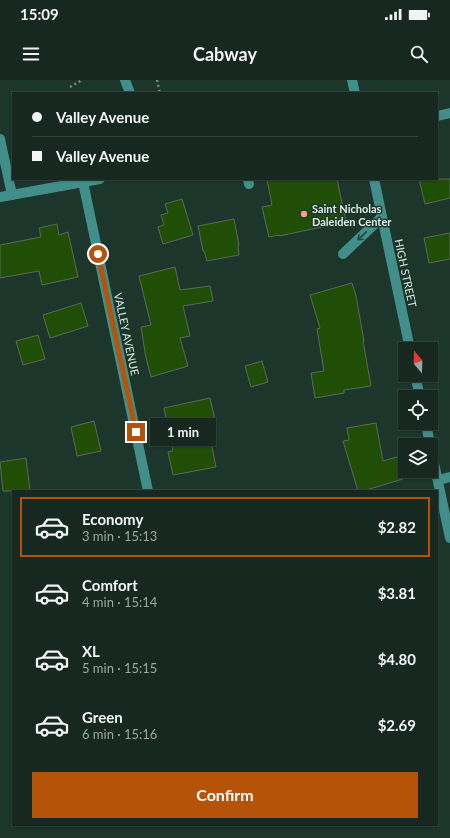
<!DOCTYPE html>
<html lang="en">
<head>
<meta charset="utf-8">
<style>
  :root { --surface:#162820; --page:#1f3029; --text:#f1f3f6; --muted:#9ea6a5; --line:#35443e; --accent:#b45309 }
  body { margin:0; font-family:Lato,sans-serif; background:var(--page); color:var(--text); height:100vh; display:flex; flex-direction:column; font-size:15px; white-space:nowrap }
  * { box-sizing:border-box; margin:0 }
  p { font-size:13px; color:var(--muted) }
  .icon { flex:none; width:22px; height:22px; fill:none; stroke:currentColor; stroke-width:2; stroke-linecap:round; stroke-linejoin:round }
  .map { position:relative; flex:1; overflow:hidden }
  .side { position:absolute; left:12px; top:410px; width:426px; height:336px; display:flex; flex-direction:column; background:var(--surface); border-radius:0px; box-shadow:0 1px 3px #0004,0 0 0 1px var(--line) }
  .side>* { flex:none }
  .banner { position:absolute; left:12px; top:12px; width:426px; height:88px; border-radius:0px; box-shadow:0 1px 3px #0004,0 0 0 1px var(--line); display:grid; align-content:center; height:88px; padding:0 20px; background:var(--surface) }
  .needle { width:26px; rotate:341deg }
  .tools { position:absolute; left:398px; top:262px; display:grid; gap:8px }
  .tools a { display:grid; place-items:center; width:40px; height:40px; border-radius:0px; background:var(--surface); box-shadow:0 1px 3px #0004,0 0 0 1px var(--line); font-size:20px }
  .end { position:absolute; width:18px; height:18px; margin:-9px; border:5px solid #b45309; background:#fff; box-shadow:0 0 0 2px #fff }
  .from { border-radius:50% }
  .bubble { position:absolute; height:28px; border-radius:0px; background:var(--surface); box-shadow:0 1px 3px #0004,0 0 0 1px var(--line); font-size:13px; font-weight:700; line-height:28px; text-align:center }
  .banner b { display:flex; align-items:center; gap:14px; height:38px; font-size:15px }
  .banner b+b { border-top:1px solid var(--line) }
  .banner i { width:10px; height:10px; background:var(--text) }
  ul { padding:7px 0 0; list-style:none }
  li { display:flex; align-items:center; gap:12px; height:60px; margin:0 8px 6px; padding:0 12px; border:2px solid transparent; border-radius:0px }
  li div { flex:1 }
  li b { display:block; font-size:15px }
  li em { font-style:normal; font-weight:700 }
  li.on { border-color:var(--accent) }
  li>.icon { width:36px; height:36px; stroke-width:1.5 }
  .cta { display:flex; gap:8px; margin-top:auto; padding:8px 20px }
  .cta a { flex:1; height:46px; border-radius:0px; background:var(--accent); color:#fff; font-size:16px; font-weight:700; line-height:46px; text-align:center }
  .status { display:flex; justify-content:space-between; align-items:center; height:28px; padding:0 20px; background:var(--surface); direction:ltr }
  .status svg { height:11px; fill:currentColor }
  header { display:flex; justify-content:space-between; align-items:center; height:52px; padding:0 20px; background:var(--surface); font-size:18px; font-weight:700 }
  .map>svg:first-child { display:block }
  .building { fill:#214e07; stroke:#5b6a55 }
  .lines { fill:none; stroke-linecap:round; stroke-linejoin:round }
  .path { stroke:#778b81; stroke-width:2.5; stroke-dasharray:2 3; stroke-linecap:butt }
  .minor { stroke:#418e8b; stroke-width:10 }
  .oneway { stroke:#24483e }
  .route { stroke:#b45309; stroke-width:5 }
  .poi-dot { fill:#f59d8f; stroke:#1d362b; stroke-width:1.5 }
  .labels { text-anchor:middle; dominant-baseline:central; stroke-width:3; stroke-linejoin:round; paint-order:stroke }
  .poi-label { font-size:11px; font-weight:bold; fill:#dcebe3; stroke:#1d362b; text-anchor:start }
  .street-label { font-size:11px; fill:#dcebe3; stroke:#1d362b }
</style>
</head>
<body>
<div class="status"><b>15:09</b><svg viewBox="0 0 49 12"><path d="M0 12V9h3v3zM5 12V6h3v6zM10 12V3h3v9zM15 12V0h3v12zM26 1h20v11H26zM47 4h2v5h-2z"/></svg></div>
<header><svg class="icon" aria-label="menu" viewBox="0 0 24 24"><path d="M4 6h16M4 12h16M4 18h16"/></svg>Cabway<svg class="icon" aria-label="search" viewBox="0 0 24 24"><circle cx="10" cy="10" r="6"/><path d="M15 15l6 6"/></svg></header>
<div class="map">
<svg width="450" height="758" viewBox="0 0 450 758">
  <rect width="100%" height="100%" fill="#1d362b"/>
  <!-- building -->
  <g class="building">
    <polygon points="267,99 337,99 346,142 279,156 279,155 269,157 262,127 272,125"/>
    <polygon points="419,99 450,99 450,118 425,124"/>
    <polygon points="182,119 193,155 163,164 158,147 164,145 161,135 168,133 165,124"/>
    <polygon points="234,139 239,165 238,165 239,175 207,181 204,171 203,171 198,146"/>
    <polygon points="57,144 59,155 68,152 78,197 42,205 39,191 0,198 0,165 41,157 39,148"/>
    <polygon points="450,153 450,179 429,183 424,158"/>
    <polygon points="175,187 180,210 210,206 213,221 183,226 190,256 180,258 188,286 151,297 146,278 141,247 151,245 139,196"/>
    <polygon points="352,203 356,216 364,261 363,261 371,306 344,310 344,313 315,318 311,293 324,291 317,249 320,248 310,215"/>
    <polygon points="81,223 88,246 50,258 43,235"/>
    <polygon points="38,255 45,279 23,285 16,261"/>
    <polygon points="262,281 268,302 251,307 245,286"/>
    <polygon points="210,318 215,340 207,342 216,387 173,395 168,372 173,371 164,328"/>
    <polygon points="94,341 101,371 77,376 71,347"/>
    <polygon points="376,343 383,381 397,377 403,399 363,411 358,411 343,361 349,360 347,348"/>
    <polygon points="26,378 30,411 3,411 0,382"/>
  </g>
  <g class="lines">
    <!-- path -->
    <g class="path">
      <polyline points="157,0 160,13"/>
      <polyline points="70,7 82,0"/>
    </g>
    <!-- minor -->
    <g class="minor">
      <polyline points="125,0 130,13"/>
      <polyline points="352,0 355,13"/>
      <polyline points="437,36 450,33"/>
      <polyline points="0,59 12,115"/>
      <polyline points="248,99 249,104"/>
      <polyline points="374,99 410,269"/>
      <polyline points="83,102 148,411"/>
      <polyline points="0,117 100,99"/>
      <polyline points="343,174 382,137"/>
      <polyline points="415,295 420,317"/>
      <polyline points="426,343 430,365"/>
      <polyline points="431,369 450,458"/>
      <polyline points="438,400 450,397"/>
    </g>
  </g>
  <!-- one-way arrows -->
  <defs><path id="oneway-shaft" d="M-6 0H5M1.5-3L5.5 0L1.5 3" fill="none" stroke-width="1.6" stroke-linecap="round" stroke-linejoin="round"/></defs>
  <use class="oneway" href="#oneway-shaft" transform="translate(362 156) rotate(137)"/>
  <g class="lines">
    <!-- route -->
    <polyline class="route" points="98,174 136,352"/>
  </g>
  <!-- markers -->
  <circle class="poi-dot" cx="304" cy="134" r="4"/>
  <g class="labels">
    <!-- poi labels -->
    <g class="poi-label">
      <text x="312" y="128">Saint Nicholas<tspan x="312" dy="13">Daleiden Center</tspan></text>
    </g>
    <!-- street labels -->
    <g class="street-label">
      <text transform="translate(406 193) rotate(78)">HIGH STREET</text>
      <text transform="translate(127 254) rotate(78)">VALLEY AVENUE</text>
    </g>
  </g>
</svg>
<div class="tools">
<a><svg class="needle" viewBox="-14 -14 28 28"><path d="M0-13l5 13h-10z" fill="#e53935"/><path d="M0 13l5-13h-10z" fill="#9ea6a5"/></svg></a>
<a><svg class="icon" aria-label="locate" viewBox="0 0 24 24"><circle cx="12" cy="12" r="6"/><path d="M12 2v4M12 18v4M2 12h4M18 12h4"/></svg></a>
<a><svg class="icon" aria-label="layers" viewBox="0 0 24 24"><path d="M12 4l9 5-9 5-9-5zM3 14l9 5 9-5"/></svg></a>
</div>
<i class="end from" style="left:98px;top:174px"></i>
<i class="end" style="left:136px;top:352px"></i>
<div class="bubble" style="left:150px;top:338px;width:66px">1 min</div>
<div class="banner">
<b><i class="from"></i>Valley Avenue</b>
<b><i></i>Valley Avenue</b>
</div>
<section class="side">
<ul>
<li class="on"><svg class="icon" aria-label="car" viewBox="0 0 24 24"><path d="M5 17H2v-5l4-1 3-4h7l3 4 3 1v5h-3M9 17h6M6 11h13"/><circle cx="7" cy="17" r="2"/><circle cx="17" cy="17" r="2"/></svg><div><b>Economy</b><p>3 min · 15:13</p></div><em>$2.82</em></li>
<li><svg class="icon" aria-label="car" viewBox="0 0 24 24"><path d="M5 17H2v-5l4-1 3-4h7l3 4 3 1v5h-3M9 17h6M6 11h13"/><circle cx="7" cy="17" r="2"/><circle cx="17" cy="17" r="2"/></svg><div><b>Comfort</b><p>4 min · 15:14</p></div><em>$3.81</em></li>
<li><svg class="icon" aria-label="car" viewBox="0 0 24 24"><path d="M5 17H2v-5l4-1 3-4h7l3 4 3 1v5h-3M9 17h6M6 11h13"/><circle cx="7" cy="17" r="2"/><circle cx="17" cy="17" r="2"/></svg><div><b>XL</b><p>5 min · 15:15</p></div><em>$4.80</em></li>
<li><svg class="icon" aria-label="car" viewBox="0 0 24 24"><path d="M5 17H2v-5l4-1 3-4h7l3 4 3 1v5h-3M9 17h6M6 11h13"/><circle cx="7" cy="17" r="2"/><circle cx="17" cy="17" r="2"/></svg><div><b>Green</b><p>6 min · 15:16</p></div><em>$2.69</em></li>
</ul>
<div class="cta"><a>Confirm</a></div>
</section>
</div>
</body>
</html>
